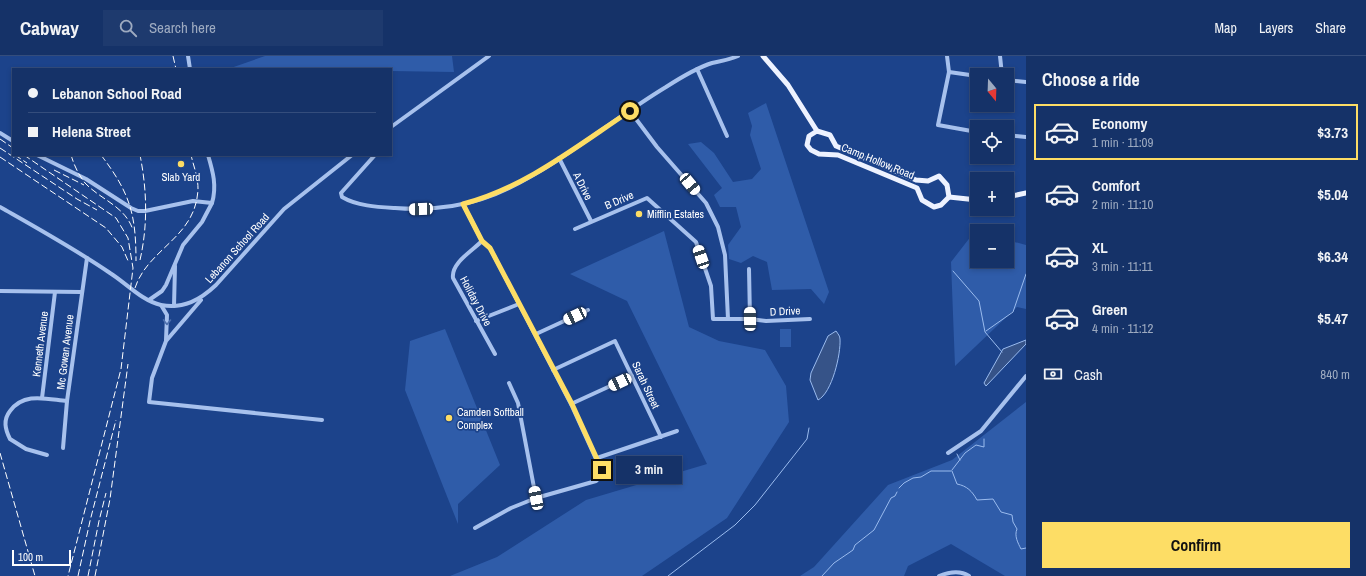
<!DOCTYPE html>
<html lang="en">
<head>
<meta charset="utf-8">
<style>
  :root { --surface:#153268; --page:#1e3a6e; --text:#f1f3f6; --muted:#9daac0; --line:#344d7c; --accent:#fddd65 }
  body { margin:0; font-family:"Archivo Narrow",sans-serif; background:var(--page); color:var(--text); height:100vh; display:flex; flex-direction:column; font-size:15px; white-space:nowrap }
  * { box-sizing:border-box; margin:0 }
  p { font-size:13px; color:var(--muted) }
  .icon { flex:none; width:22px; height:22px; fill:none; stroke:currentColor; stroke-width:2; stroke-linecap:round; stroke-linejoin:round }
  .map { position:relative; flex:1; overflow:hidden }
  .panel { display:flex; flex-direction:column; background:var(--surface); width:340px }
  .panel>* { flex:none }
  .guide { position:absolute; left:12px; top:12px; width:380px; height:88px; border-radius:0px; box-shadow:0 2px 6px #0003,0 0 0 1px var(--line); display:grid; align-content:center; height:88px; padding:0 16px; background:var(--surface) }
  .needle { width:26px; rotate:161deg }
  .buttons { position:absolute; left:970px; top:12px; display:grid; gap:8px }
  .buttons a { display:grid; place-items:center; width:44px; height:44px; border-radius:0px; background:var(--surface); box-shadow:0 2px 6px #0003,0 0 0 1px var(--line); font-size:20px }
  .scale { position:absolute; left:12px; bottom:10px; width:59px; box-sizing:border-box; padding-left:4px; border:2px solid #fff; border-top:0; font-size:11px; line-height:14px; white-space:nowrap; color:#fff; -webkit-text-stroke:3px #1c438b; paint-order:stroke }
  .end { position:absolute; width:18px; height:18px; margin:-9px; border:5px solid #fddd65; background:#111; box-shadow:0 0 0 2px #111 }
  .from { border-radius:50% }
  .bubble { position:absolute; height:28px; border-radius:0px; background:var(--surface); box-shadow:0 2px 6px #0003,0 0 0 1px var(--line); font-size:13px; font-weight:700; line-height:28px; text-align:center }
  .car { position:absolute; width:12px; height:24px; margin:-12px -6px; border-radius:5px; box-shadow:0 0 3px 1px #0007; background:linear-gradient(#fff 24%,#345 0 40%,#fff 0 76%,#345 0 86%,#fff 0) }
  .guide b { display:flex; align-items:center; gap:14px; height:38px; font-size:15px }
  .guide b+b { border-top:1px solid var(--line) }
  .guide i { width:10px; height:10px; background:var(--text) }
  ul { padding:0; list-style:none }
  li { display:flex; align-items:center; gap:12px; height:56px; margin:0 8px 6px; padding:0 8px; border:2px solid transparent; border-radius:0px }
  li div { flex:1 }
  li b { display:block; font-size:15px }
  li em { font-style:normal; font-weight:700 }
  li.current { border-color:var(--accent) }
  li>.icon { width:36px; height:36px; stroke-width:1.5 }
  h2 { padding:0 16px; font-size:18px; line-height:48px }
  .pay { display:flex; align-items:center; gap:10px; height:44px; padding:0 16px; font-size:15px }
  .pay p { margin-inline-start:auto }
  .action { display:flex; gap:8px; margin-top:auto; padding:8px 16px }
  .action a { flex:1; height:46px; border-radius:0px; background:var(--accent); color:#111; font-size:16px; font-weight:700; line-height:46px; text-align:center }
  header { display:flex; align-items:center; gap:24px; box-sizing:border-box; height:56px; padding:0 20px; background:var(--surface); border-bottom:1px solid var(--line) }
  header strong { font-size:19px }
  nav { display:flex; gap:22px; margin-inline-start:auto; font-size:14px }
  .search { width:280px; height:36px; background:var(--page); display:flex; align-items:center; gap:10px; box-sizing:border-box; padding:0 14px; border-radius:0px; color:var(--muted); font-size:15px }
  main { display:flex; flex:1; min-height:0 }
  .map>svg:first-child { display:block }
  .green { fill:#2f5ca9 }
  .water { fill:#365388; stroke:#9abbee }
  .lines { fill:none; stroke-linecap:round; stroke-linejoin:round }
  .stream { stroke:#9abbee; stroke-width:1 }
  .minor { stroke:#a7c1ed; stroke-width:4 }
  .major { stroke:#edf2ff; stroke-width:5 }
  .rail { stroke:#fff; stroke-width:1; stroke-dasharray:7 3; stroke-linecap:butt }
  .oneway { stroke:#4d6fad }
  .route { stroke:#fddd65; stroke-width:5 }
  .poi-dot { fill:#fddd65; stroke:#1c438b; stroke-width:1.5 }
  .labels { text-anchor:middle; dominant-baseline:central; stroke-width:3.5; stroke-linejoin:round; paint-order:stroke }
  .street-label { font-size:11px; fill:#fff; stroke:#1c438b }
  .poi-label { font-size:11px; fill:#fff; stroke:#1c438b; text-anchor:start }
</style>
</head>
<body>
<header>
<strong>Cabway</strong>
<div class="search"><svg class="icon" aria-label="search" viewBox="0 0 24 24"><circle cx="10" cy="10" r="6"/><path d="M15 15l6 6"/></svg>Search here</div>
<nav><a>Map</a><a>Layers</a><a>Share</a></nav>
</header>
<main>
<div class="map">
<svg width="1026" height="520" viewBox="0 0 1026 520">
  <rect width="100%" height="100%" fill="#1c438b"/>
  <!-- green -->
  <g class="green">
    <polygon points="265,0 452,0 454,16 391,15 391,13 228,13"/>
    <polygon points="766,47 829,236 824,248 811,233 772,234 767,206 753,200 741,207 729,203 728,189 741,171 736,151 720,151 714,139 722,132 688,88 701,86 714,97 733,126 752,123 761,113 750,79 752,70 748,57"/>
    <polygon points="664,175 689,271 719,285 765,294 786,330 789,366 727,462 642,520 450,520 497,501 586,444 707,408 627,245 570,218"/>
    <polygon points="975,175 977,175 977,205 1007,205 1007,184 1026,189 1026,253 1017,251 955,310 951,206"/>
    <polygon points="445,273 500,409 458,448 458,468 405,334 410,285"/>
    <rect x="780" y="273" width="11" height="18"/>
    <polygon points="1026,346 1026,520 1005,520 951,488 908,510 904,520 800,520 814,511 888,429 952,404"/>
  </g>
  <!-- water -->
  <g class="water">
    <path d="M836,275C838,278 840,280 840,283C841,298 832,337 818,344L810,324L811,317L828,280Z"/>
    <polygon points="1026,284 1026,288 986,330 984,327 1003,293"/>
  </g>
  <g class="lines">
    <!-- stream -->
    <g class="stream">
      <polyline points="953,215 979,245 985,276 1002,296"/>
      <polyline points="986,275 1013,256 1026,218"/>
      <polyline points="957,398 960,404"/>
      <polyline points="952,414 965,397 976,389 984,391 984,383"/>
      <path d="M952,415L957,428C967,430 972,435 977,444L993,443L1001,456L1012,459L1013,466L1017,473C1014,480 1018,487 1021,493L1026,492"/>
      <polyline points="899,432 904,427 913,422 921,421 931,415 951,415"/>
      <polyline points="668,520 735,469 755,449 807,383 809,372"/>
      <polyline points="822,520 834,507 853,494 855,489 874,474 891,442 895,440 897,436"/>
    </g>
    <!-- minor -->
    <g class="minor">
      <polyline points="188,0 190,13"/>
      <polyline points="947,0 949,16 938,69 977,76"/>
      <polyline points="1000,0 1002,19"/>
      <polyline points="697,13 727,80"/>
      <polyline points="949,16 977,20"/>
      <polyline points="1007,24 1026,26"/>
      <polyline points="630,55 657,91 706,147 718,171 725,199 728,263"/>
      <polyline points="391,71 489,0"/>
      <polyline points="0,77 13,85"/>
      <polyline points="1007,79 1026,81"/>
      <path d="M37,99L86,123L131,152L138,155H145L193,145L212,147C217,130 213,116 208,99"/>
      <path d="M375,99L341,137L342,141C357,150 378,151 395,152C432,155 473,150 507,133C563,106 613,63 666,31C680,22 696,12 712,7C721,5 729,4 738,0"/>
      <polyline points="559,102 591,165"/>
      <polyline points="463,148 482,185 490,192 571,348 601,414 600,421 596,425 536,442 511,452 475,472"/>
      <path d="M0,151C37,172 75,193 110,217C126,227 142,245 161,249C184,253 200,244 216,229L284,153L352,99"/>
      <polyline points="575,173 647,142 696,186 711,230 713,263 750,263 766,265 810,263"/>
      <path d="M482,185C472,195 451,207 453,222L495,298"/>
      <polyline points="749,213 750,263"/>
      <polyline points="0,235 81,236"/>
      <polyline points="149,244 162,235 166,229 183,189 202,166 212,147"/>
      <polyline points="201,244 166,285 152,322 149,346 322,364"/>
      <polyline points="161,249 167,259 166,284"/>
      <polyline points="174,250 175,210"/>
      <polyline points="476,265 519,248"/>
      <polyline points="536,278 588,254"/>
      <polyline points="553,314 615,285 661,381"/>
      <polyline points="509,327 518,347 536,442"/>
      <polyline points="42,342 55,236"/>
      <polyline points="571,348 632,320"/>
      <polyline points="63,392 67,345 87,202"/>
      <polyline points="948,397 981,375 1026,320"/>
      <path d="M47,399L26,393L10,383C5,373 3,364 10,355C24,336 46,343 67,345"/>
      <polyline points="597,402 677,375"/>
      <path d="M939,520C949,516 960,514 969,520"/>
    </g>
    <!-- major -->
    <g class="major">
      <polyline points="763,0 788,29 817,75"/>
      <polygon points="817,75 830,79 836,90 916,124 928,125 939,120 947,129 949,141 941,149 934,151 922,144 917,132 838,99 819,98 811,94 807,89 809,80"/>
      <polyline points="949,141 977,144"/>
      <polyline points="1007,141 1026,137"/>
    </g>
    <!-- rail -->
    <g class="rail">
      <polyline points="173,0 176,13"/>
      <polyline points="0,83 13,92"/>
      <polyline points="0,92 77,143 97,154"/>
      <polyline points="15,99 27,107"/>
      <polyline points="24,99 116,162 128,182 133,212 121,313 68,520"/>
      <path d="M71,99C74,109 78,118 85,127C101,144 125,150 133,174"/>
      <path d="M101,99C130,137 136,158 136,205"/>
      <polyline points="0,101 106,172 122,191 129,207"/>
      <polyline points="54,114 84,129"/>
      <path d="M140,204C148,169 147,134 140,99"/>
      <path d="M135,232C148,192 196,182 198,133C198,120 194,112 191,99"/>
      <polyline points="0,397 35,520"/>
      <polyline points="78,520 90,465 116,364"/>
      <polyline points="88,520 99,465 106,437"/>
      <polyline points="95,520 110,443 128,308"/>
    </g>
  </g>
  <!-- one-way arrows -->
  <defs><path id="oneway-chevron" d="M-2-3.5L2.5 0L-2 3.5" fill="none" stroke-width="1.6" stroke-linecap="round" stroke-linejoin="round"/></defs>
  <use class="oneway" href="#oneway-chevron" transform="translate(167 266) rotate(91)"/>
  <g class="lines">
    <!-- route -->
    <path class="route" d="M602,414L572,348L490,192L482,185L463,148C525,132 577,90 630,55"/>
  </g>
  <!-- markers -->
  <g class="poi-dot">
    <circle cx="181" cy="108" r="4"/>
    <circle cx="639" cy="158" r="4"/>
    <circle cx="449" cy="362" r="4"/>
  </g>
  <g class="labels">
    <!-- street labels -->
    <g class="street-label">
      <text transform="translate(878 105) rotate(22)">Camp Hollow Road</text>
      <text transform="translate(583 130) rotate(63)">A Drive</text>
      <text transform="translate(619 144) rotate(-23)">B Drive</text>
      <text transform="translate(237 192) rotate(-48)">Lebanon School Road</text>
      <text transform="translate(476 245) rotate(62)">Holiday Drive</text>
      <text transform="translate(785 255) rotate(-3)">D Drive</text>
      <text transform="translate(40 288) rotate(-83)">Kenneth Avenue</text>
      <text transform="translate(65 296) rotate(-83)">Mc Gowan Avenue</text>
      <text transform="translate(646 329) rotate(65)">Sarah Street</text>
    </g>
    <!-- poi labels -->
    <g class="poi-label">
      <text x="181" y="121" text-anchor="middle">Slab Yard</text>
      <text x="647" y="158">Mifflin Estates</text>
      <text x="457" y="356">Camden Softball<tspan x="457" dy="13">Complex</tspan></text>
    </g>
  </g>
</svg>
<div class="buttons">
<a><svg class="needle" viewBox="-14 -14 28 28"><path d="M0-13l5 13h-10z" fill="#e53935"/><path d="M0 13l5-13h-10z" fill="#9daac0"/></svg></a>
<a><svg class="icon" aria-label="locate" viewBox="0 0 24 24"><circle cx="12" cy="12" r="6"/><path d="M12 2v4M12 18v4M2 12h4M18 12h4"/></svg></a>
<a>+</a>
<a>−</a>
</div>
<div class="scale">100 m</div>
<i class="end from" style="left:630px;top:55px"></i>
<i class="end" style="left:602px;top:414px"></i>
<div class="bubble" style="left:616px;top:400px;width:66px">3 min</div>
<i class="car" style="left:690px;top:128px;rotate:140deg"></i>
<i class="car" style="left:421px;top:153px;rotate:268deg"></i>
<i class="car" style="left:701px;top:201px;rotate:341deg"></i>
<i class="car" style="left:575px;top:260px;rotate:245deg"></i>
<i class="car" style="left:750px;top:263px;rotate:359deg"></i>
<i class="car" style="left:620px;top:326px;rotate:245deg"></i>
<i class="car" style="left:536px;top:442px;rotate:349deg"></i>
<div class="guide">
<b><i class="from"></i>Lebanon School Road</b>
<b><i></i>Helena Street</b>
</div>
</div>
<section class="panel">
<h2>Choose a ride</h2>
<ul>
<li class="current"><svg class="icon" aria-label="car" viewBox="0 0 24 24"><path d="M5 17H2v-5l4-1 3-4h7l3 4 3 1v5h-3M9 17h6M6 11h13"/><circle cx="7" cy="17" r="2"/><circle cx="17" cy="17" r="2"/></svg><div><b>Economy</b><p>1 min · 11:09</p></div><em>$3.73</em></li>
<li><svg class="icon" aria-label="car" viewBox="0 0 24 24"><path d="M5 17H2v-5l4-1 3-4h7l3 4 3 1v5h-3M9 17h6M6 11h13"/><circle cx="7" cy="17" r="2"/><circle cx="17" cy="17" r="2"/></svg><div><b>Comfort</b><p>2 min · 11:10</p></div><em>$5.04</em></li>
<li><svg class="icon" aria-label="car" viewBox="0 0 24 24"><path d="M5 17H2v-5l4-1 3-4h7l3 4 3 1v5h-3M9 17h6M6 11h13"/><circle cx="7" cy="17" r="2"/><circle cx="17" cy="17" r="2"/></svg><div><b>XL</b><p>3 min · 11:11</p></div><em>$6.34</em></li>
<li><svg class="icon" aria-label="car" viewBox="0 0 24 24"><path d="M5 17H2v-5l4-1 3-4h7l3 4 3 1v5h-3M9 17h6M6 11h13"/><circle cx="7" cy="17" r="2"/><circle cx="17" cy="17" r="2"/></svg><div><b>Green</b><p>4 min · 11:12</p></div><em>$5.47</em></li>
</ul>
<div class="pay"><svg class="icon" aria-label="cash" viewBox="0 0 24 24"><path d="M3 7h18v10H3z"/><circle cx="12" cy="12" r="2"/></svg>Cash<p>840 m</p></div>
<div class="action"><a>Confirm</a></div>
</section>
</main>
</body>
</html>
